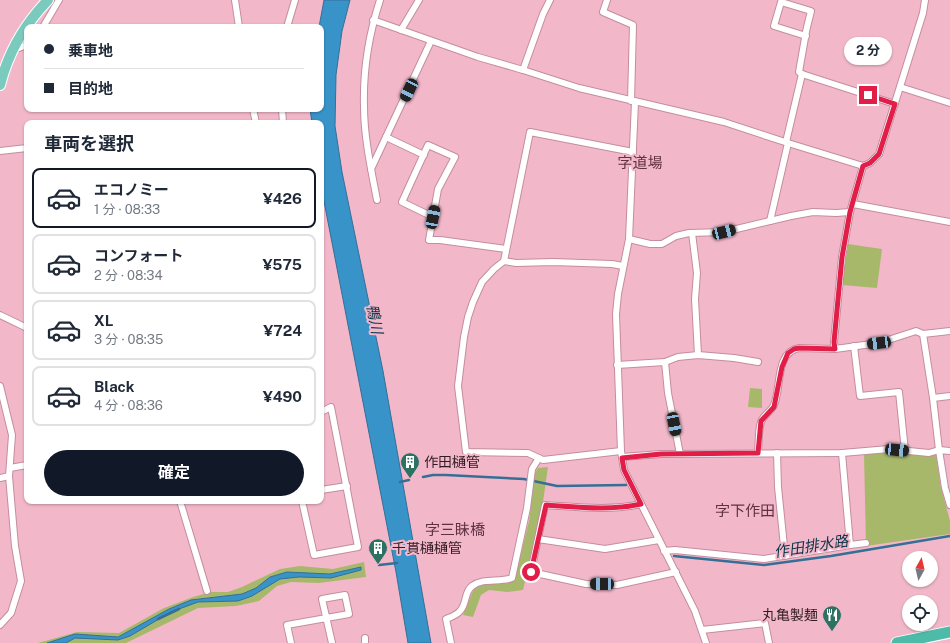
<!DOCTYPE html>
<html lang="ja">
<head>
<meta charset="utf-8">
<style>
  :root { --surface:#fff; --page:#f2f2f3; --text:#1f2937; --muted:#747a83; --line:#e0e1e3; --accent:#111827 }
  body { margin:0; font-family:"Public Sans","Noto Sans JP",sans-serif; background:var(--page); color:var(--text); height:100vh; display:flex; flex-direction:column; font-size:15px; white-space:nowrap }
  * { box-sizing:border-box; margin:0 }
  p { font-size:13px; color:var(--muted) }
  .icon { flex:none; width:22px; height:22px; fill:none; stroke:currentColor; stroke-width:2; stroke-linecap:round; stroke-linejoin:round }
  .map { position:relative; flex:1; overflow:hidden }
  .side { position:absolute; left:24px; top:120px; width:300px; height:384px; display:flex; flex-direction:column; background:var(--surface); border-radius:8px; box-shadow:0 1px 3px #0004 }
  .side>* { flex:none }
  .top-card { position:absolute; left:24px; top:24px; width:300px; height:88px; border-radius:8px; box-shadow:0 1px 3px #0004; display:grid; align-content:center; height:88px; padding:0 20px; background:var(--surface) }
  .needle { width:26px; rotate:8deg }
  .buttons { position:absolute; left:902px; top:551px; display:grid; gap:8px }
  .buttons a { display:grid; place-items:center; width:36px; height:36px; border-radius:50%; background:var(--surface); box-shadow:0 1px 3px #0004; font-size:20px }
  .end { position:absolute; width:18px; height:18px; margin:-9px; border:5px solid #e11d48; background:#fff; box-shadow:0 0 0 2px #fff }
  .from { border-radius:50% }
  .bubble { position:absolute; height:28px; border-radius:14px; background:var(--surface); box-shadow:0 1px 3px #0004; font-size:13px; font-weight:700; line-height:28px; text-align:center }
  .car { position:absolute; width:12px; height:24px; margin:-12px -6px; border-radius:5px; box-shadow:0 0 3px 1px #0007; background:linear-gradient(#222 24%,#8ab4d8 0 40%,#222 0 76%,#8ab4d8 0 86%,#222 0) }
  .top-card b { display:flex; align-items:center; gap:14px; height:38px; font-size:15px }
  .top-card b+b { border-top:1px solid var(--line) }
  .top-card i { width:10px; height:10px; background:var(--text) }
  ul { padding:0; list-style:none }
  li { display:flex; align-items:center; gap:12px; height:60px; margin:0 8px 6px; padding:0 12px; border:2px solid var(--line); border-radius:8px }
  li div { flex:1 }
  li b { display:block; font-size:15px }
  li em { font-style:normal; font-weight:700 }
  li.active { border-color:var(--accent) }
  li>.icon { width:36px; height:36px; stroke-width:1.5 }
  h2 { padding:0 20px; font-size:18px; line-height:48px }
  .button { display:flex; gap:8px; margin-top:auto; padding:8px 20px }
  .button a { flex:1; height:46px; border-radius:24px; background:var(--accent); color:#fff; font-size:16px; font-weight:700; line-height:46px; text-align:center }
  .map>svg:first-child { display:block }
  .green { fill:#a8b86b }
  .water { fill:#3793c8; stroke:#356f96 }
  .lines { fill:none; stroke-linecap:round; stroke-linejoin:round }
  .stream { stroke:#356f96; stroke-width:2.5 }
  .minor-casing { stroke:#c48d9f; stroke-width:8 }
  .primary-casing { stroke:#fff; stroke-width:12 }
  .trunk-casing { stroke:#fff; stroke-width:13 }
  .minor { stroke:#fff; stroke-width:6 }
  .primary { stroke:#7acbbe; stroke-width:10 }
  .trunk { stroke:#4ebaa8; stroke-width:11 }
  .route { stroke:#e11d48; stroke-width:5 }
  .labels { text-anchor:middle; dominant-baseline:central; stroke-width:4; stroke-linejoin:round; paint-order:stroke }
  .poi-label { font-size:14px; fill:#311c23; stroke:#f2b8ca; text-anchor:start }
  .neighbourhood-label { font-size:15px; fill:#603142; stroke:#f2b8ca }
  .water-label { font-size:15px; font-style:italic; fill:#093147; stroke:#f2b8ca }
</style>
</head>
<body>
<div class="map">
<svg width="950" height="643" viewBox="0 0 950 643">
  <rect width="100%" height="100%" fill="#f2b8ca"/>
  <!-- green -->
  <g class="green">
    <polygon points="848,244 882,249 877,288 842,285"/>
    <polygon points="750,388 762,389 762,408 748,407"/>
    <polygon points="889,453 928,456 936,455 941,488 950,521 950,534 866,546 864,454"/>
    <polygon points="548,467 543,502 523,590 507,592 489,590 481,595 473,617 463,615 473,591 478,585 489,583 510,582 515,578 529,521 535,473 538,468"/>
    <polygon points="364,562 366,577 319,583 291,582 277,586 259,601 236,606 198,608 126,643 38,643 77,632 119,633 164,608 193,597 211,592 228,592 242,587 280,569 300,566 333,569"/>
  </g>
  <!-- water -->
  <g class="water">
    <polygon points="324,0 350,0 342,31 336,75 335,126 342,172 383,371 431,643 408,643 396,572 321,186 321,123 312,123 310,109 321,109 321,27 319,27"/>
    <polygon points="361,567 361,570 331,578 299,577 280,579 252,596 238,601 198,602 171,612 130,636 118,640 75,638 66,643 47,643 75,634 118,637 169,609 191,600 242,594 256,588 270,577 287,572 330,574"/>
  </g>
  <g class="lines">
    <!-- stream -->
    <g class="stream">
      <polyline points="423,477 433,475 446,475 524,479 557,486 626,485"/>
      <polyline points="400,482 409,480"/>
      <polyline points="674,556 764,565 831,556 950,536"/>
      <polyline points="379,565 397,563"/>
      <polyline points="158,619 179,609"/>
    </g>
    <!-- minor casing -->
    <g class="minor-casing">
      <g id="minor">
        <polyline points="235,0 239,27"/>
        <polyline points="607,0 603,12 633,25 631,101"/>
        <polyline points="373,20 478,57 523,70 579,88 724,122 788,143 863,166"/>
        <polyline points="43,27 59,0"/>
        <polyline points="287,27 295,0"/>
        <polyline points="401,30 419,0"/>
        <path d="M806,36L774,26L781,2L811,11C809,20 806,29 805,38L799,72L802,74L895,104"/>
        <polyline points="14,48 19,48 27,45"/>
        <polyline points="523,70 543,14 550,0"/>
        <polyline points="900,87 950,103"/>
        <polyline points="635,102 629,239 618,294 616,314 621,451 624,470 630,482 695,611 706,643"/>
        <polyline points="253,109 256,123"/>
        <polyline points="282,109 283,123"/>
        <polyline points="386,137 424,155"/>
        <polyline points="786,142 802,74"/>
        <polyline points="0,151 27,148"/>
        <polyline points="371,169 431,41"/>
        <path d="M377,200C371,169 364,137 364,106C363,70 369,34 380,0"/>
        <polyline points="853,204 950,222"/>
        <polyline points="433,217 402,202 428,145 455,157 438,189 429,240 440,240 506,249"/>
        <polyline points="770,221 788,143"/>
        <polyline points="692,233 697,273 695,299 698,355"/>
        <polyline points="629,239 650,244 662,244 676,236 689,233 724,232 791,216 813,212 836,213 850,212"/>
        <polyline points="504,261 516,263 553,262 612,264 623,266"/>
        <polyline points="0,315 27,328"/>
        <polyline points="854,346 860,396 899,392 905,451"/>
        <polyline points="835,349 834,342 842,257 850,212 863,166 870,163 879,154 923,13 925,0"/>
        <polyline points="665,362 668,393 680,454"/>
        <polyline points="617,365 665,362 678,357 698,355 734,358 758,362"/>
        <polyline points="0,386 12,435 9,476 15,546 21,581 11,613 0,625"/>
        <polyline points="933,398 950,396"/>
        <polyline points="621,451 543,460 528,453 466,452 458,386 464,337 468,317 473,302 482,282 494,269 504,261 530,132 633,152"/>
        <polyline points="950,451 939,450 945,488 950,505"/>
        <path d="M758,453C759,443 758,431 761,422C763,416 770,412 773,407C782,392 774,352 799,348L835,349L879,343L916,331L923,334"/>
        <polyline points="777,453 778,487 785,556"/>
        <polyline points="622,457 661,454 842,453 889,449 929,453 939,450 933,398 923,334 950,331"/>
        <polyline points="10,468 27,465"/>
        <polyline points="0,478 9,476"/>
        <polyline points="321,490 347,486"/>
        <polyline points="180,501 207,591"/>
        <polyline points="302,501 314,555 358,547 331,407 321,412"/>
        <path d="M641,504C610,511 577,507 545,505L531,572L586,584L617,585L676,572"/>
        <polyline points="538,539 605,549 659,540"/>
        <polyline points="850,545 866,543"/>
        <polyline points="664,551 675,550 764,559 850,545 842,453"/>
        <polyline points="702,630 765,623 769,643"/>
        <polyline points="365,638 365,643"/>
        <polyline points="291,643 287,625 349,614 345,595 322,599 332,643"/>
        <path d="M451,643L446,619C451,617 457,615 460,611C467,604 464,592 472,586C484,577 499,583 512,578L527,508L532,469L539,458"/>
      </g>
    </g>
    <!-- primary casing -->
    <g class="primary-casing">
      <path id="primary" d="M0,85C8,53 25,24 48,0"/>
    </g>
    <!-- trunk casing -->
    <g class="trunk-casing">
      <polyline id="trunk" points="897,643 950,632"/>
    </g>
    <!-- minor -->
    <use href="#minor" class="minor"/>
    <!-- primary -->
    <use href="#primary" class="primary"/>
    <!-- trunk -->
    <use href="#trunk" class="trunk"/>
  </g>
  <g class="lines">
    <!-- route -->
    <path class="route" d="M531,572L546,505C577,507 610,511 641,504L624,470L622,458L661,454L758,453L761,421L774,407L782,367L788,353L794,349L799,348L835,349L834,342L842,257L850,212L863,166L870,163L879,154L895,104L868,95"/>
  </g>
  <!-- icons -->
  <defs>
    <g id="building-pin" transform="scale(1)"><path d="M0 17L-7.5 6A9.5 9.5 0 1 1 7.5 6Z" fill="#2d7163" stroke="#f2b8ca"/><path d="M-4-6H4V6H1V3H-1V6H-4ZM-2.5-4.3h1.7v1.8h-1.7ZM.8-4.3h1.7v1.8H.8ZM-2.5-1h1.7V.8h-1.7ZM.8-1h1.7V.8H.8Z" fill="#fff"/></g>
    <g id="restaurant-pin" transform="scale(1)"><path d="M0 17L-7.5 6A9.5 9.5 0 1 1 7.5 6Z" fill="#2d7163" stroke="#f2b8ca"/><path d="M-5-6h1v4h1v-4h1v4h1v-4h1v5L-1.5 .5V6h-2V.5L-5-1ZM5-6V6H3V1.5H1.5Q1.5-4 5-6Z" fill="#fff"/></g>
  </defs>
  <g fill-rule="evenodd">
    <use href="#building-pin" x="410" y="462"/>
    <use href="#building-pin" x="378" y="548"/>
    <use href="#restaurant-pin" x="832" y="615"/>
  </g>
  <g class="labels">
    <!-- poi labels -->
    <g class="poi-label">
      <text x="424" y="462">作田樋管</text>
      <text x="392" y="548">千貫樋樋管</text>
      <text x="818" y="615" text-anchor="end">丸亀製麺</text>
    </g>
    <!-- neighbourhood labels -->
    <g class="neighbourhood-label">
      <text x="640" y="162">字道場</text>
      <text x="745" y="510">字下作田</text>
      <text x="455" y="529">字三眛橋</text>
    </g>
    <!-- water labels -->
    <g class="water-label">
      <text transform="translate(375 319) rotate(79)">鴨川</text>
      <text transform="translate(811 546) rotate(-9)">作田排水路</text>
    </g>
  </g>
</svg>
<div class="buttons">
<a><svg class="needle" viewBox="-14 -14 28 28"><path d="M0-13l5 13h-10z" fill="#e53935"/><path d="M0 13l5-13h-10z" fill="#747a83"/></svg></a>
<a><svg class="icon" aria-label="locate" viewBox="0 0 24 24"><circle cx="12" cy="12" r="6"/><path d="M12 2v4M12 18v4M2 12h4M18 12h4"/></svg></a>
</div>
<i class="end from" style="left:531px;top:572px"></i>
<i class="end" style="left:868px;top:95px"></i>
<div class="bubble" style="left:844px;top:37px;width:48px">2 分</div>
<i class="car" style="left:409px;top:90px;rotate:206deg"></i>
<i class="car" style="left:433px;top:217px;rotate:11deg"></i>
<i class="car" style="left:724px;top:232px;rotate:76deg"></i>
<i class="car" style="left:879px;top:343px;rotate:263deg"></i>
<i class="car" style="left:674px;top:424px;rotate:169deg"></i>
<i class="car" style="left:897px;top:450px;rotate:96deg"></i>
<i class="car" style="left:602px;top:584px;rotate:271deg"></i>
<div class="top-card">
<b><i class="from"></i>乗車地</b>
<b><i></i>目的地</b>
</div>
<section class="side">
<h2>車両を選択</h2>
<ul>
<li class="active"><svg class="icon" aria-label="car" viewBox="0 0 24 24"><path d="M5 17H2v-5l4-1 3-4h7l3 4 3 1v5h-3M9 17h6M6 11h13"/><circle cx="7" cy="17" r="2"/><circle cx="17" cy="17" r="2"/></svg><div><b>エコノミー</b><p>1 分 · 08:33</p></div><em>¥426</em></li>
<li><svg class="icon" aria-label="car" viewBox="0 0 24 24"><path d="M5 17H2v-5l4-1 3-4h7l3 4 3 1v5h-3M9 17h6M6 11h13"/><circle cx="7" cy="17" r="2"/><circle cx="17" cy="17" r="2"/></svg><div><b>コンフォート</b><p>2 分 · 08:34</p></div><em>¥575</em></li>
<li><svg class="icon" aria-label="car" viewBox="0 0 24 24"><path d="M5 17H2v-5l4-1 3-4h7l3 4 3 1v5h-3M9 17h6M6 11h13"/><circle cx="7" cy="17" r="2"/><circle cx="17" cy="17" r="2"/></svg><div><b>XL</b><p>3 分 · 08:35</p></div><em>¥724</em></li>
<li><svg class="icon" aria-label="car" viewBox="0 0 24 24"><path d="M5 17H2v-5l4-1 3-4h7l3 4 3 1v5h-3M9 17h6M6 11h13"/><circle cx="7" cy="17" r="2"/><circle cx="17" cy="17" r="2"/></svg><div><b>Black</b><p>4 分 · 08:36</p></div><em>¥490</em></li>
</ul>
<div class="button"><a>確定</a></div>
</section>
</div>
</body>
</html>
